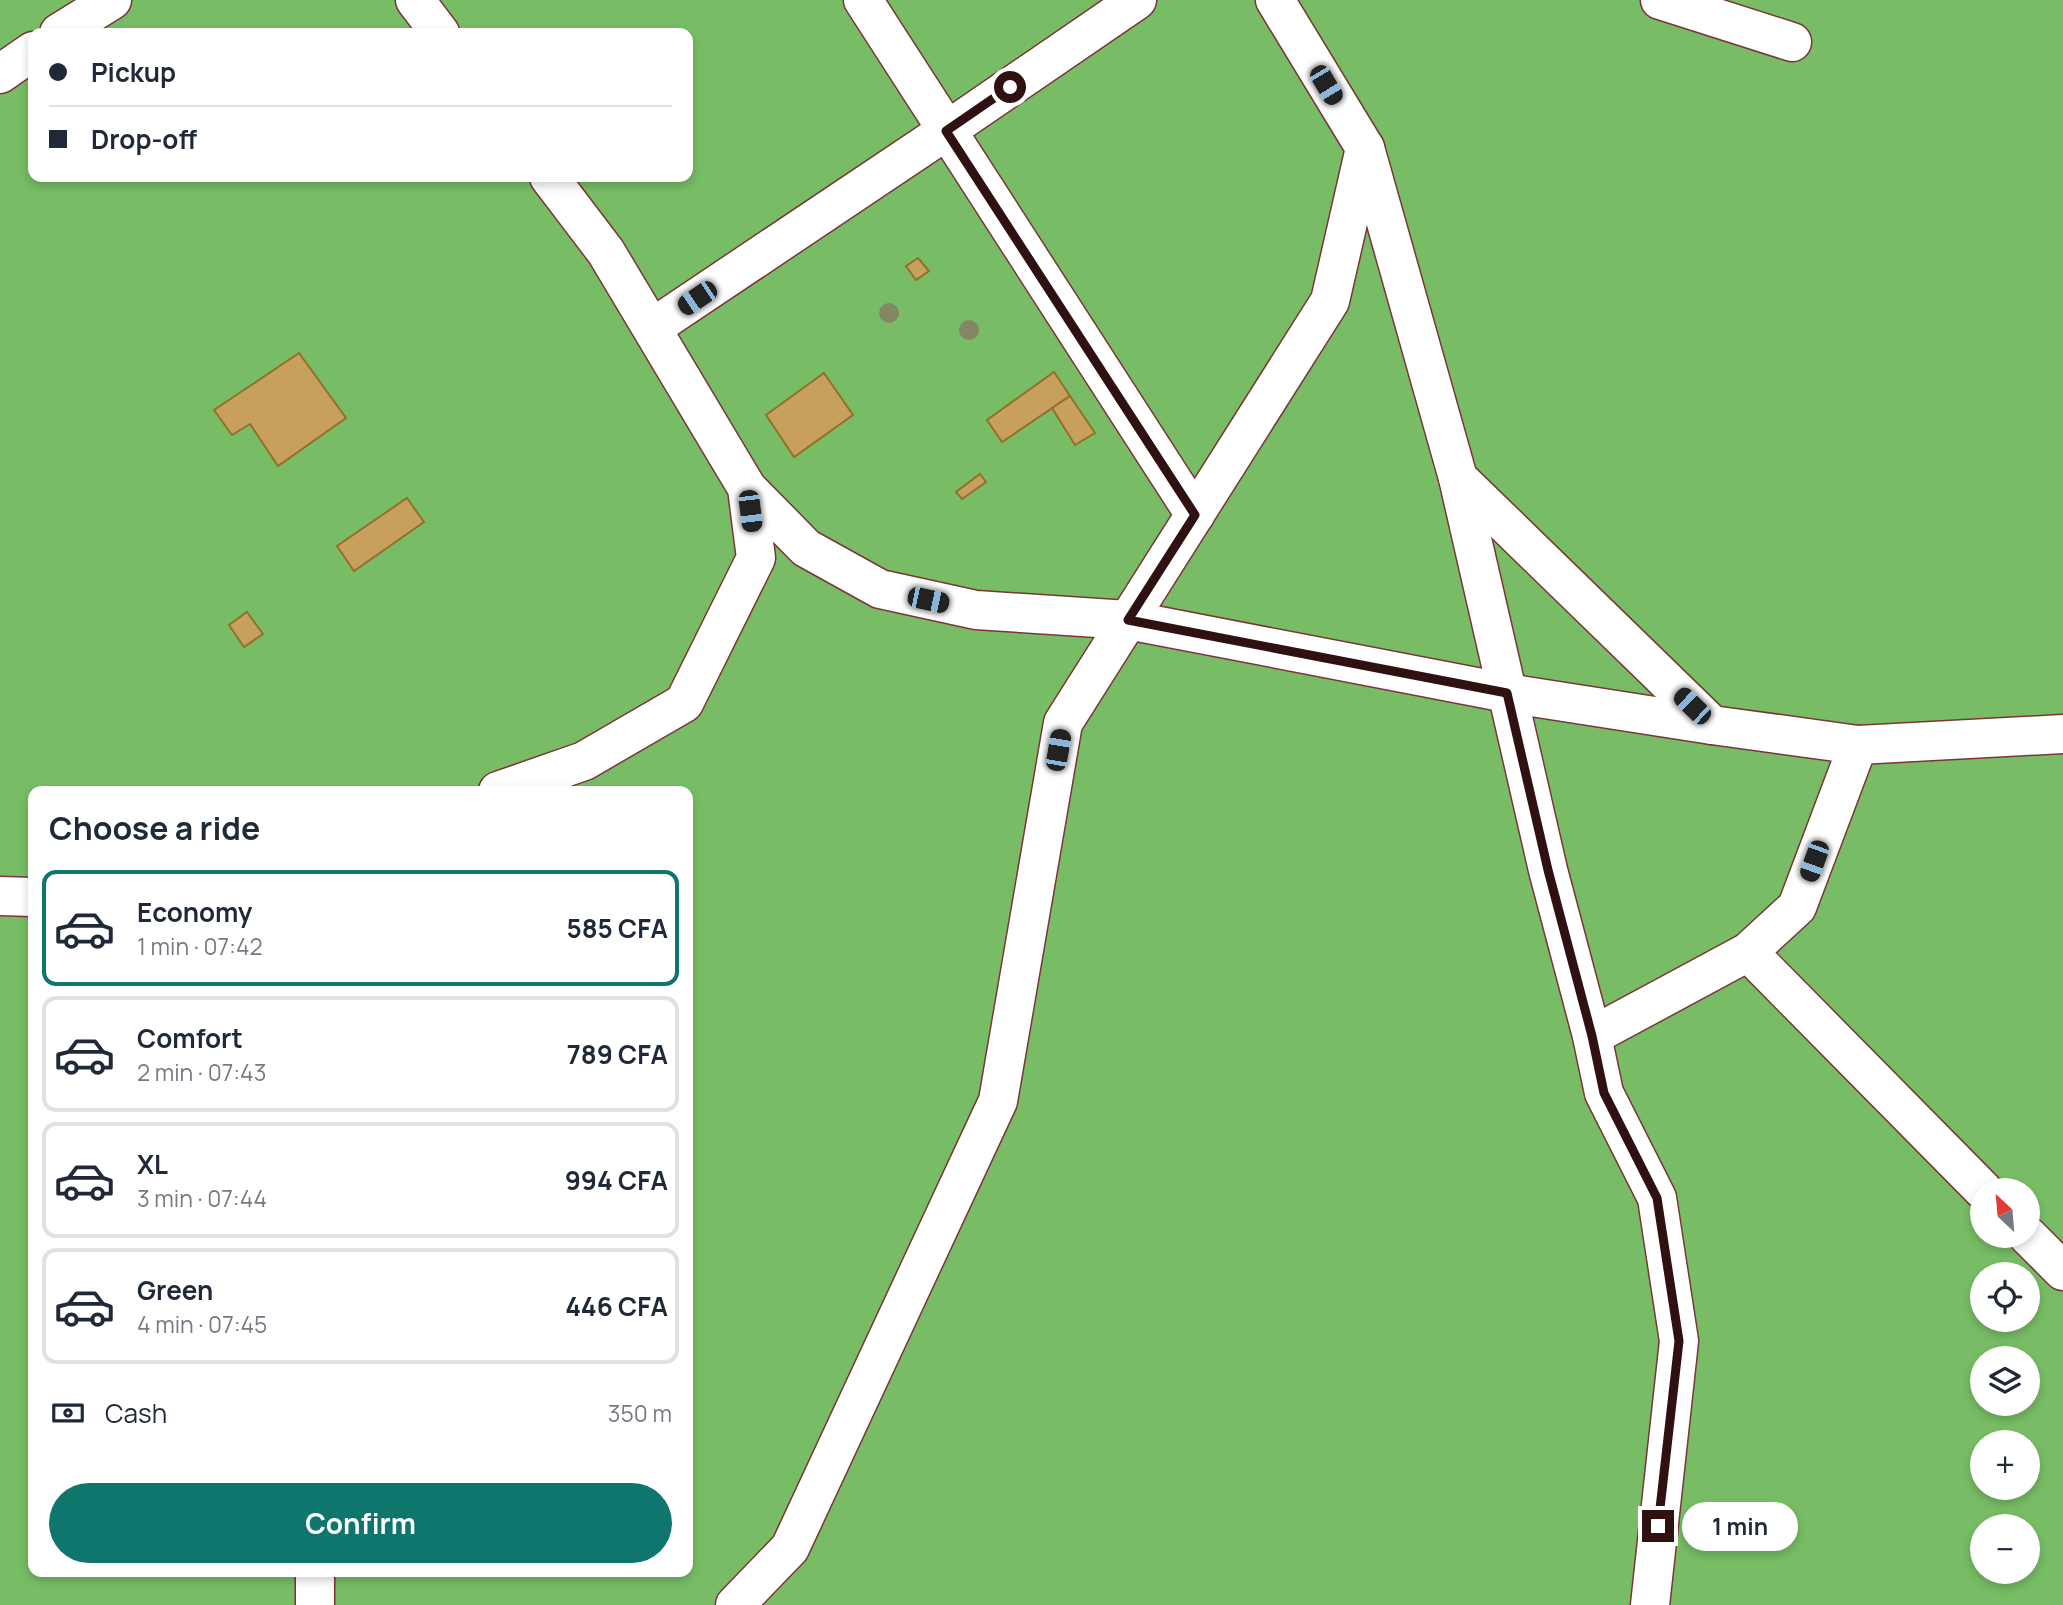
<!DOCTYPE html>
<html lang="en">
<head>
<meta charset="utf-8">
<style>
  :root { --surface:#fff; --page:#f2f2f3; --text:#1f2937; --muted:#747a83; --line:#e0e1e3; --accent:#0f766e }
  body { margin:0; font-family:Manrope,sans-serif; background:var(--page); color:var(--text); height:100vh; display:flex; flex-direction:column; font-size:26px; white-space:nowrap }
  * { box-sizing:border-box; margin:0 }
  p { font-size:23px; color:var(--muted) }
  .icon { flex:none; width:38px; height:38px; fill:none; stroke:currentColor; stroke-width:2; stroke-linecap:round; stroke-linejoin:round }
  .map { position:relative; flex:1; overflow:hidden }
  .side { position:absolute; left:28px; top:786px; width:665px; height:791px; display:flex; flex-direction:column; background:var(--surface); border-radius:14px; box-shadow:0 4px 10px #0003 }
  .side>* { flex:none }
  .banner { position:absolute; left:28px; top:28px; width:665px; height:154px; border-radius:14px; box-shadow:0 4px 10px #0003; display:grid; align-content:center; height:154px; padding:0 21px; background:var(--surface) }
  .needle { width:46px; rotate:334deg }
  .fabs { position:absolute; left:1970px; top:1178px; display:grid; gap:14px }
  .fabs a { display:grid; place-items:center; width:70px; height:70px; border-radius:50%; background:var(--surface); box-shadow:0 4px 10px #0003; font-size:35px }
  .end { position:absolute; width:32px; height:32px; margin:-16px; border:9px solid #2f1112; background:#fff; box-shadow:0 0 0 4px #fff }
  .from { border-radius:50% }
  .bubble { position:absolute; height:49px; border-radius:24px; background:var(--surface); box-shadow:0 4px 10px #0003; font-size:23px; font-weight:700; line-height:49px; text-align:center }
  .car { position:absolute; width:21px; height:42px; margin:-21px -10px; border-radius:9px; box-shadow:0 0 5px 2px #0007; background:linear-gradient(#222 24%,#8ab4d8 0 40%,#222 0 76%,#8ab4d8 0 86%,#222 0) }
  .banner b { display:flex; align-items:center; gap:24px; height:66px; font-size:26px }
  .banner b+b { border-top:2px solid var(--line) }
  .banner i { width:18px; height:18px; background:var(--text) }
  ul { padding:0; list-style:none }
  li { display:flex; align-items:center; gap:21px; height:116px; margin:0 14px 10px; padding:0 7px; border:4px solid var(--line); border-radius:14px }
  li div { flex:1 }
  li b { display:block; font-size:26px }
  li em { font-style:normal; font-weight:700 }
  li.active { border-color:var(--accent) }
  li>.icon { width:63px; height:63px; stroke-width:1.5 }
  h2 { padding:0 21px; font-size:32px; line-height:84px }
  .pay { display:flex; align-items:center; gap:18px; height:77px; padding:0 21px; font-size:26px }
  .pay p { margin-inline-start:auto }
  .action { display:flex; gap:14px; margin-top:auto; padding:14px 21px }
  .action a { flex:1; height:80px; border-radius:42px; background:var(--accent); color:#fff; font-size:28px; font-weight:700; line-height:80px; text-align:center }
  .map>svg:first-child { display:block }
  .green { fill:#78bd65; fill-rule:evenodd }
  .building { fill:#c8a05d; stroke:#956f2a; stroke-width:2 }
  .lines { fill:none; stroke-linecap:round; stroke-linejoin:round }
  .minor-casing { stroke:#7b3539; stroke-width:41 }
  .secondary-casing { stroke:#7b3539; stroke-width:41 }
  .minor { stroke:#fff; stroke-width:38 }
  .secondary { stroke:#fff; stroke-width:38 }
  .tree { fill:#848765 }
  .route { stroke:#2f1112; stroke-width:9 }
</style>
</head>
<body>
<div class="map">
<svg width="2063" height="1605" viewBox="0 0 2063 1605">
  <rect width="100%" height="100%" fill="#f8c5c4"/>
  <!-- green -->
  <path class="green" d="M0,0H2063V1605H0ZM33,33H688V177H33ZM33,791H688V1572H33ZM1983,1190H2028V1236H1983ZM1983,1274H2028V1320H1983ZM1983,1358H2028V1404H1983ZM1983,1442H2028V1488H1983ZM1983,1526H2028V1572H1983Z"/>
  <!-- building -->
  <g class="building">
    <polygon points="918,258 929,271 916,280 906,266"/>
    <polygon points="299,353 346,418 278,466 250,424 232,435 214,410"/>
    <polygon points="1054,372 1070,396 1002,442 987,420"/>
    <polygon points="824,373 853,415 794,457 766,415"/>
    <polygon points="1070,396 1095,433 1075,445 1052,408"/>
    <polygon points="980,474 986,482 962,499 956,492"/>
    <polygon points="407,498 424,522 354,571 337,546"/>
    <polygon points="247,612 263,634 244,647 229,625"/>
  </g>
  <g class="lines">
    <!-- minor casing -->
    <g class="minor-casing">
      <g id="minor">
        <polyline points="415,0 440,33"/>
        <polyline points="863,0 1195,515"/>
        <polyline points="1660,0 1792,42"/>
        <polyline points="652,328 946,131 1137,0"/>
        <polyline points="1458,478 1548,870 1592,1036 1604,1093 1657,1198 1679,1341 1650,1605"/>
        <polyline points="747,488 806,548 880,589 976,610 1128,620 1507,693 1712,725"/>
        <polyline points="498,791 584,761 684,703 756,558 747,488 606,252 549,177"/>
        <polyline points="0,896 33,897"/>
        <polyline points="1748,952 1983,1190"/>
        <polyline points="1592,1036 1748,952 1797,907 1858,745"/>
        <polyline points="2028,1236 2063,1271"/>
        <polyline points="315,1572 315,1605"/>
        <polyline points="735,1605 790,1548 998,1101 1063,723 1330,301 1365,148"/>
      </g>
    </g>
    <!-- secondary casing -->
    <g class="secondary-casing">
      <g id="secondary">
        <polyline points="1275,0 1365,148 1458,478 1712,725 1858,745 2063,734"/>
        <polyline points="59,33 112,0"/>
        <polyline points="0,74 33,51"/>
      </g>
    </g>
    <!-- minor -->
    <use href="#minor" class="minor"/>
    <!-- secondary -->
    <use href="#secondary" class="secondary"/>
  </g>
  <!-- trees -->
  <g class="tree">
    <circle cx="889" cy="313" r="10"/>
    <circle cx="969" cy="330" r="10"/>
  </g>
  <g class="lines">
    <!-- route -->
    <polyline class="route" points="1010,87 946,131 1195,515 1128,620 1507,693 1548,870 1592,1036 1604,1093 1657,1198 1679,1341 1658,1526"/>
  </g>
</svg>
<div class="fabs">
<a><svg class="needle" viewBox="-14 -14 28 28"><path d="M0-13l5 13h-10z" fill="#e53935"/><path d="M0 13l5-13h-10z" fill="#747a83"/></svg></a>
<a><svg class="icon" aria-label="locate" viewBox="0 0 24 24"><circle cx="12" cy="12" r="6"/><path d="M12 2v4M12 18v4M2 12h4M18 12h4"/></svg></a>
<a><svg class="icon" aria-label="layers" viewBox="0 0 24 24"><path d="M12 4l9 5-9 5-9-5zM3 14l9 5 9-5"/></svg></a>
<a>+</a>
<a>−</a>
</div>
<i class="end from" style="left:1010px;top:87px"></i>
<i class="end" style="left:1658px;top:1526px"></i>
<div class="bubble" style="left:1682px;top:1502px;width:116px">1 min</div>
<i class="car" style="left:1326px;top:85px;rotate:149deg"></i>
<i class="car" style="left:697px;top:298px;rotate:236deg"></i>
<i class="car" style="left:750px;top:511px;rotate:173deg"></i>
<i class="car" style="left:928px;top:600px;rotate:102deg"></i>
<i class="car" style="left:1692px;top:706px;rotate:314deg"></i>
<i class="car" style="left:1058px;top:750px;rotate:10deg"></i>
<i class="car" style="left:1814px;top:861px;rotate:200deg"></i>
<div class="banner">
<b><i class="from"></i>Pickup</b>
<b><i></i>Drop-off</b>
</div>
<section class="side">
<h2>Choose a ride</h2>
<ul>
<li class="active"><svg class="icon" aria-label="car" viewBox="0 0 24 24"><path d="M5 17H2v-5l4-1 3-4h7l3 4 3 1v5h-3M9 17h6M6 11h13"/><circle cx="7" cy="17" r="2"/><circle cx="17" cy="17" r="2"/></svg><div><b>Economy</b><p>1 min · 07:42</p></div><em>585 CFA</em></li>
<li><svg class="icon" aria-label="car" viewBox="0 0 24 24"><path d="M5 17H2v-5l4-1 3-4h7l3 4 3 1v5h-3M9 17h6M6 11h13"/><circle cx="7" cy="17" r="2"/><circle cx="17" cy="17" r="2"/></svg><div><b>Comfort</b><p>2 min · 07:43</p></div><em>789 CFA</em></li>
<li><svg class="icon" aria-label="car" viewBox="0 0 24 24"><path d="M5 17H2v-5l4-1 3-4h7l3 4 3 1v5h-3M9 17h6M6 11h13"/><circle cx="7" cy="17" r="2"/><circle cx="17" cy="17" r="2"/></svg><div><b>XL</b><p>3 min · 07:44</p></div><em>994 CFA</em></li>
<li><svg class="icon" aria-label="car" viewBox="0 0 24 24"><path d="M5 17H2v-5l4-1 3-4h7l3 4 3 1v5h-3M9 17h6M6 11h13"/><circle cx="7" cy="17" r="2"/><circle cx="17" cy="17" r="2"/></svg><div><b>Green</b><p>4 min · 07:45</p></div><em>446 CFA</em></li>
</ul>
<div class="pay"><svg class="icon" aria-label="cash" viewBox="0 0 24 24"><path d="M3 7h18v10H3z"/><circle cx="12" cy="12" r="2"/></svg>Cash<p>350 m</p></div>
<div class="action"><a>Confirm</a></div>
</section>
</div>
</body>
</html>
